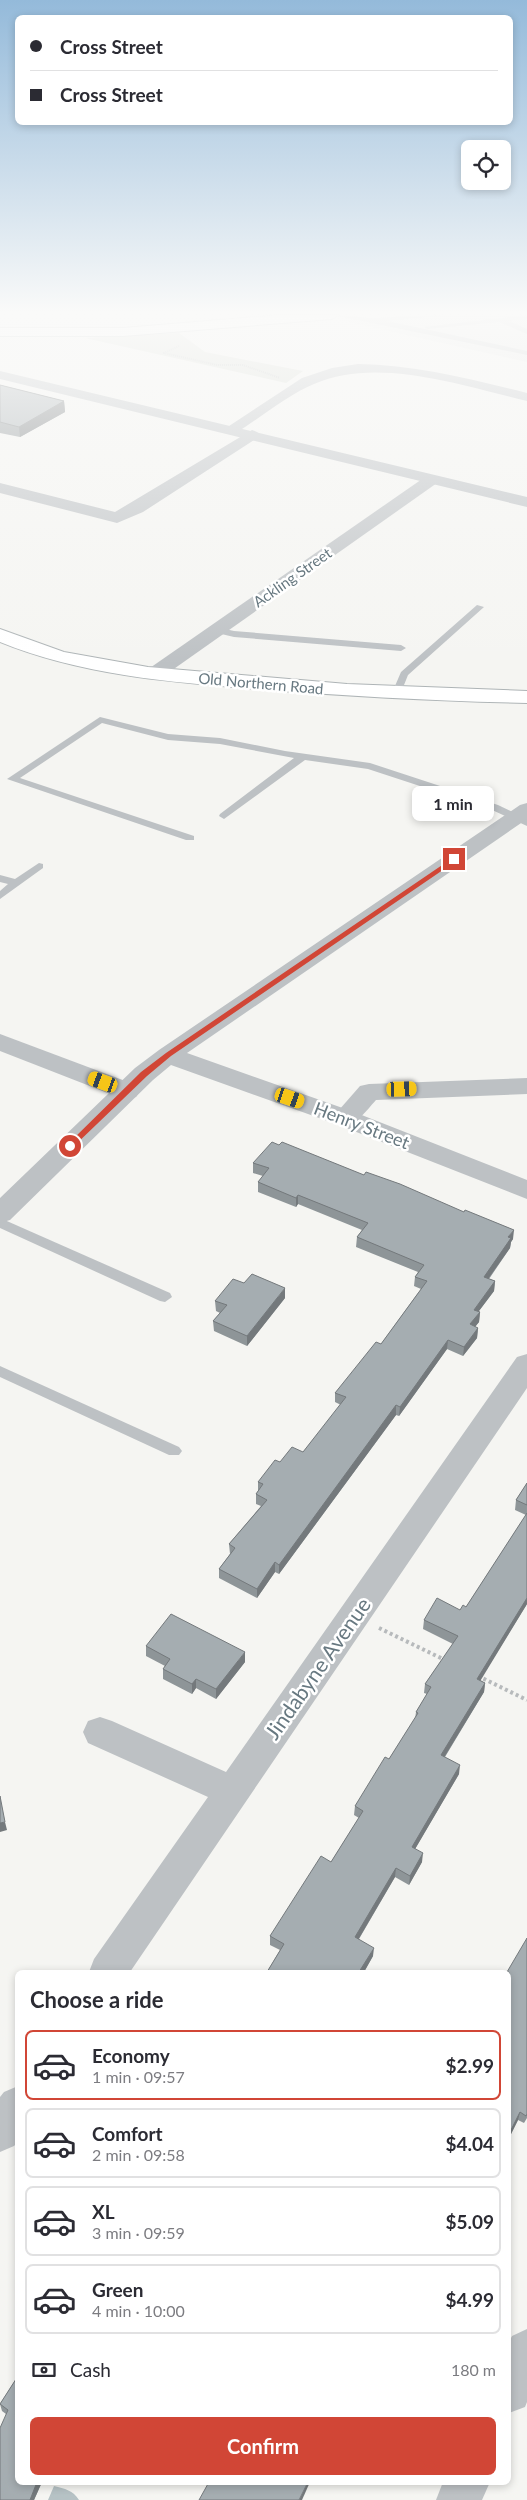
<!DOCTYPE html>
<html lang="en">
<head>
<meta charset="utf-8">
<style>
  :root { --surface:#fff; --page:#f7f7f7; --text:#2b2b33; --muted:#7c7c81; --line:#e1e1e2; --accent:#d14636 }
  body { margin:0; font-family:Lato,sans-serif; background:var(--page); color:var(--text); height:100vh; display:flex; flex-direction:column; font-size:19px; white-space:nowrap }
  * { box-sizing:border-box; margin:0 }
  p { font-size:16px; color:var(--muted) }
  .icon { flex:none; width:28px; height:28px; fill:none; stroke:currentColor; stroke-width:2; stroke-linecap:round; stroke-linejoin:round }
  .map { position:relative; flex:1; overflow:hidden }
  .sheet { position:absolute; left:15px; top:1970px; width:496px; height:515px; display:flex; flex-direction:column; background:var(--surface); border-radius:8px; box-shadow:0 2px 8px #0003 }
  .sheet>* { flex:none }
  .hud { position:absolute; left:15px; top:15px; width:498px; height:110px; border-radius:8px; box-shadow:0 2px 8px #0003; display:grid; align-content:center; height:110px; padding:0 15px; background:var(--surface) }
  .buttons { position:absolute; left:461px; top:140px; display:grid; gap:10px }
  .buttons a { display:grid; place-items:center; width:50px; height:50px; border-radius:8px; background:var(--surface); box-shadow:0 2px 8px #0003; font-size:25px }
  .end { position:absolute; width:22px; height:22px; margin:-11px; border:6px solid #d14636; background:#fff; box-shadow:0 0 0 2px #fff }
  .from { border-radius:50% }
  .bubble { position:absolute; height:35px; border-radius:8px; background:var(--surface); box-shadow:0 2px 8px #0003; font-size:16px; font-weight:700; line-height:35px; text-align:center }
  .car { position:absolute; width:15px; height:30px; margin:-15px -8px; border-radius:6px; box-shadow:0 0 4px 1px #0007; background:linear-gradient(#f5c518 24%,#345 0 40%,#f5c518 0 76%,#345 0 86%,#f5c518 0) }
  .hud b { display:flex; align-items:center; gap:18px; height:48px; font-size:19px }
  .hud b+b { border-top:1px solid var(--line) }
  .hud i { width:12px; height:12px; background:var(--text) }
  ul { padding:0; list-style:none }
  li { display:flex; align-items:center; gap:15px; height:70px; margin:0 10px 8px; padding:0 5px; border:2px solid var(--line); border-radius:8px }
  li div { flex:1 }
  li b { display:block; font-size:19px }
  li em { font-style:normal; font-weight:700 }
  li.active { border-color:var(--accent) }
  li>.icon { width:45px; height:45px; stroke-width:1.5 }
  h2 { padding:0 15px; font-size:22px; line-height:60px }
  .pay { display:flex; align-items:center; gap:12px; height:55px; padding:0 15px; font-size:19px }
  .pay p { margin-inline-start:auto }
  .button { display:flex; gap:10px; margin-top:auto; padding:10px 15px }
  .button a { flex:1; height:58px; border-radius:8px; background:var(--accent); color:#fff; font-size:20px; font-weight:700; line-height:58px; text-align:center }
  .map>svg:first-child { display:block }
  .built { fill:#e6e7e6 }
  .green { fill:#d6dad2 }
  .water { fill:#b6c2c5 }
  .lines { fill:none; stroke-linecap:round; stroke-linejoin:round }
  .primary-casing { stroke:#aeb4b6; stroke-width:2 }
  .path-far1 { stroke:#b7babc; stroke-width:2; stroke-dasharray:1 1; stroke-linecap:butt }
  .path { stroke:#b7babc; stroke-width:4; stroke-dasharray:3 3; stroke-linecap:butt }
  .service { fill:#bdc1c4; fill-rule:evenodd }
  .minor { fill:#bdc1c4; fill-rule:evenodd }
  .tertiary { fill:#bdc1c4; fill-rule:evenodd }
  .primary { fill:#fff; fill-rule:evenodd }
  .wall { fill:#8e9598 }
  .shaded-wall { fill:#74797c }
  .building { fill:#a5adb1; stroke:#74797c }
  .route { fill:#d14636 }
  .labels { text-anchor:middle; dominant-baseline:central; stroke-width:5; stroke-linejoin:round; paint-order:stroke }
  .far-street-label { font-size:15px; fill:#677880; stroke:#fff }
  .street-label { font-size:18px; fill:#677880; stroke:#fff }
  .near-street-label { font-size:21px; fill:#677880; stroke:#fff }
</style>
</head>
<body>
<div class="map">
<svg width="527" height="2500" viewBox="0 0 527 2500">
  <rect width="100%" height="100%" fill="#f5f5f2"/>
  <!-- built -->
  <polygon class="built" points="423,315 527,315 527,362 340,320"/>
  <!-- green -->
  <polygon class="green" points="179,333 205,352 303,371 286,383 85,338"/>
  <!-- water -->
  <path class="water" d="M54,2486C65,2489 73,2490 79,2500H48Z"/>
  <g class="lines">
    <!-- primary casing -->
    <g class="primary-casing">
      <g id="primary">
        <polygon points="281,315 339,315 332,319 123,336 0,336 0,328 123,328"/>
        <path d="M0,629L64,652L148,667L347,684L527,691V703C436,701 346,696 255,689C169,682 81,675 0,642Z"/>
      </g>
    </g>
    <!-- path-far1 -->
    <polyline class="path-far1" points="179,346 164,353 217,365 243,365 280,378"/>
    <!-- path -->
    <g class="path">
      <polyline points="379,1628 445,1660"/>
      <polyline points="478,1676 527,1700"/>
    </g>
    <!-- service -->
    <g class="service">
      <polygon points="333,315 373,318 446,315 387,321 527,351 527,355"/>
      <polygon points="527,315 527,319 509,321 527,329 527,334 499,322 427,329 424,327"/>
      <polygon points="477,605 484,607 408,675 400,695 394,695 392,693 401,672"/>
      <polygon points="216,627 234,631 401,645 406,648 401,651 234,637 213,632 211,630"/>
      <polygon points="100,717 168,734 220,738 285,751 370,763 498,805 527,819 527,826 490,809 368,769 305,760 224,819 219,816 220,814 294,758 220,744 168,740 102,723 20,778 194,836 194,840 186,840 7,779"/>
      <polygon points="39,863 43,864 43,868 0,899 0,891 8,884 0,882 0,875 15,879"/>
      <polygon points="0,1218 170,1293 172,1297 165,1302 160,1301 0,1228"/>
      <polygon points="0,1366 179,1447 182,1451 179,1455 169,1455 0,1377"/>
    </g>
    <!-- minor -->
    <g class="minor">
      <path d="M358,364C416,365 471,379 527,393V401C463,386 377,356 314,384C289,394 260,418 236,433L231,435L223,430L302,378L332,368Z"/>
      <polygon points="252,430 257,432 260,435 257,438 143,512 117,523 0,493 0,483 115,512"/>
      <polygon points="431,475 437,477 439,480 437,483 161,678 147,678 145,674 147,670 425,477"/>
      <polygon points="0,1034 136,1085 140,1091 136,1097 127,1099 118,1097 0,1051"/>
      <path d="M527,1078V1094L376,1100C364,1113 355,1129 336,1124L332,1118L360,1086L369,1084Z"/>
      <polygon points="527,1354 527,1388 130,1972 89,1972 94,1959 208,1797 88,1743 83,1732 88,1721 100,1717 112,1721 226,1772 517,1357"/>
      <polygon points="18,2086 18,2142 14,2146 0,2152 0,2097 4,2092"/>
      <polygon points="527,2329 527,2402 525,2407 509,2413 509,2342 512,2336"/>
      <polygon points="443,2482 490,2482 482,2500 436,2500"/>
    </g>
    <!-- tertiary -->
    <g class="tertiary">
      <polygon points="0,371 527,497 527,507 0,379"/>
      <polygon points="527,803 527,819 187,1053 354,1112 527,1180 527,1199 336,1124 171,1065 153,1080 10,1220 0,1223 0,1198 135,1068 159,1050 520,805"/>
    </g>
    <!-- primary -->
    <use href="#primary" class="primary"/>
  </g>
  <!-- wall -->
  <g class="wall">
    <polygon points="0,385 64,401 65,412 20,437 0,433"/>
    <polygon points="279,1145 513,1239 511,1242 510,1248 489,1279 495,1281 494,1291 478,1312 480,1312 479,1322 475,1327 478,1328 477,1338 463,1356 447,1349 399,1416 396,1415 279,1574 275,1572 257,1598 219,1578 219,1569 230,1554 229,1544 261,1506 256,1504 256,1494 258,1491 258,1482 280,1462 303,1452 341,1405 335,1402 335,1393 381,1344 421,1289 414,1286 415,1277 418,1272 356,1247 357,1237 362,1230 298,1204 296,1207 258,1192 258,1182 263,1176 253,1173 253,1163"/>
    <polygon points="285,1298 247,1346 214,1331 213,1321 220,1313 216,1311 215,1301"/>
    <polygon points="527,1483 527,1604 480,1680 485,1683 484,1692 445,1757 459,1774 415,1849 422,1862 409,1885 395,1877 359,1939 373,1956 364,1972 267,1972 280,1950 270,1945 270,1936 331,1862 359,1818 354,1815 355,1806 389,1759 415,1719 416,1712 427,1694 424,1693 425,1684 453,1644 423,1629 424,1620 460,1610 466,1607 526,1515 515,1510 516,1500"/>
    <polygon points="146,1646 245,1662 216,1699 196,1688 192,1694 163,1679 163,1669 165,1666 146,1656"/>
    <polygon points="527,1938 527,2118 524,2123 518,2120 509,2138 509,1972"/>
    <polygon points="18,2376 18,2482 42,2482 34,2500 0,2500 6,2414 2,2411 0,2404"/>
  </g>
  <!-- shaded-wall -->
  <g class="shaded-wall">
    <polygon points="64,401 65,412 20,437 19,427"/>
    <polygon points="298,1195 298,1204 296,1207 296,1198"/>
    <polygon points="514,1230 513,1239 511,1242 510,1248 483,1286 484,1277 508,1237"/>
    <polygon points="495,1281 494,1291 473,1319 474,1310"/>
    <polygon points="285,1288 285,1298 247,1346 247,1336"/>
    <polygon points="480,1312 479,1322 469,1334 470,1324"/>
    <polygon points="478,1328 477,1338 463,1356 464,1347"/>
    <polygon points="448,1340 447,1349 399,1416 400,1407"/>
    <polygon points="396,1405 396,1415 279,1574 279,1565"/>
    <polygon points="275,1562 275,1572 257,1598 257,1589"/>
    <polygon points="527,1598 527,1604 476,1688 477,1679"/>
    <polygon points="245,1652 245,1662 216,1699 216,1689"/>
    <polygon points="196,1679 196,1688 192,1694 192,1684"/>
    <polygon points="485,1683 484,1692 440,1764 441,1755"/>
    <polygon points="460,1765 459,1774 411,1856 412,1847"/>
    <polygon points="5,1822 7,1830 0,1832 0,1823"/>
    <polygon points="423,1853 422,1862 409,1885 410,1876"/>
    <polygon points="396,1868 395,1877 355,1945 355,1937"/>
    <polygon points="374,1948 373,1956 364,1972 359,1972"/>
    <polygon points="520,2112 518,2120 509,2138 509,2134"/>
    <polygon points="37,2482 42,2482 34,2500 30,2500"/>
    <polygon points="308,2482 310,2482 302,2500 299,2500"/>
  </g>
  <!-- building -->
  <g class="building">
    <polygon points="0,385 64,401 19,427 0,422"/>
    <polygon points="272,1142 279,1145 282,1142 364,1175 366,1172 400,1184 464,1212 465,1210 514,1230 508,1237 511,1238 484,1277 495,1281 474,1310 480,1312 470,1324 478,1328 464,1347 448,1340 400,1407 396,1405 279,1565 275,1562 257,1589 219,1569 235,1548 229,1544 267,1500 256,1494 263,1484 258,1482 275,1460 280,1462 292,1447 303,1452 346,1397 335,1393 376,1342 381,1344 427,1281 415,1277 424,1265 357,1237 368,1223 298,1195 296,1198 258,1182 269,1168 253,1163"/>
    <polygon points="252,1274 285,1288 247,1336 213,1321 227,1305 215,1301 233,1279 244,1283"/>
    <polygon points="527,1483 527,1505 516,1500"/>
    <polygon points="527,1513 527,1598 477,1679 485,1683 441,1755 460,1765 412,1847 423,1853 410,1876 396,1868 355,1937 374,1948 359,1972 267,1972 284,1944 270,1936 321,1856 331,1862 363,1811 355,1806 385,1757 389,1759 418,1713 416,1712 431,1687 425,1684 458,1636 424,1620 437,1598 460,1610 463,1605 466,1607"/>
    <polygon points="171,1614 245,1652 216,1689 196,1679 192,1684 163,1669 170,1659 146,1646"/>
    <polygon points="0,1796 5,1822 0,1823"/>
    <polygon points="527,1938 527,2114 526,2116 520,2112 509,2134 509,1972 507,1972"/>
    <polygon points="18,2376 18,2482 37,2482 30,2500 0,2500 0,2428 8,2410 0,2404"/>
    <polygon points="209,2482 308,2482 299,2500 199,2500"/>
  </g>
  <!-- sky -->
  <linearGradient id="sky" x2="0" y2="1"><stop stop-color="#94bada"/><stop offset="0.47" stop-color="#fafaf9"/><stop offset="1" stop-color="#fafaf9" stop-opacity="0"/></linearGradient>
  <rect width="527" height="665" fill="url(#sky)"/>
  <!-- route -->
  <polygon class="route" points="454,857 456,861 171,1056 147,1076 72,1148 67,1148 67,1145 141,1072 166,1053"/>
  <g class="labels">
    <!-- far-street labels -->
    <g class="far-street-label">
      <text transform="translate(292 577) rotate(-35)">Ackling Street</text>
      <text transform="translate(261 683) rotate(5)">Old Northern Road</text>
    </g>
    <!-- street labels -->
    <g class="street-label">
      <text transform="translate(362 1125) rotate(21)">Henry Street</text>
    </g>
    <!-- near-street labels -->
    <g class="near-street-label">
      <text transform="translate(317 1668) rotate(-55)">Jindabyne Avenue</text>
    </g>
  </g>
</svg>
<div class="buttons">
<a><svg class="icon" aria-label="locate" viewBox="0 0 24 24"><circle cx="12" cy="12" r="6"/><path d="M12 2v4M12 18v4M2 12h4M18 12h4"/></svg></a>
</div>
<i class="end from" style="left:70px;top:1146px"></i>
<i class="end" style="left:454px;top:859px"></i>
<div class="bubble" style="left:412px;top:786px;width:82px">1 min</div>
<i class="car" style="left:103px;top:1082px;rotate:290deg"></i>
<i class="car" style="left:402px;top:1089px;rotate:88deg"></i>
<i class="car" style="left:290px;top:1098px;rotate:109deg"></i>
<div class="hud">
<b><i class="from"></i>Cross Street</b>
<b><i></i>Cross Street</b>
</div>
<section class="sheet">
<h2>Choose a ride</h2>
<ul>
<li class="active"><svg class="icon" aria-label="car" viewBox="0 0 24 24"><path d="M5 17H2v-5l4-1 3-4h7l3 4 3 1v5h-3M9 17h6M6 11h13"/><circle cx="7" cy="17" r="2"/><circle cx="17" cy="17" r="2"/></svg><div><b>Economy</b><p>1 min · 09:57</p></div><em>$2.99</em></li>
<li><svg class="icon" aria-label="car" viewBox="0 0 24 24"><path d="M5 17H2v-5l4-1 3-4h7l3 4 3 1v5h-3M9 17h6M6 11h13"/><circle cx="7" cy="17" r="2"/><circle cx="17" cy="17" r="2"/></svg><div><b>Comfort</b><p>2 min · 09:58</p></div><em>$4.04</em></li>
<li><svg class="icon" aria-label="car" viewBox="0 0 24 24"><path d="M5 17H2v-5l4-1 3-4h7l3 4 3 1v5h-3M9 17h6M6 11h13"/><circle cx="7" cy="17" r="2"/><circle cx="17" cy="17" r="2"/></svg><div><b>XL</b><p>3 min · 09:59</p></div><em>$5.09</em></li>
<li><svg class="icon" aria-label="car" viewBox="0 0 24 24"><path d="M5 17H2v-5l4-1 3-4h7l3 4 3 1v5h-3M9 17h6M6 11h13"/><circle cx="7" cy="17" r="2"/><circle cx="17" cy="17" r="2"/></svg><div><b>Green</b><p>4 min · 10:00</p></div><em>$4.99</em></li>
</ul>
<div class="pay"><svg class="icon" aria-label="cash" viewBox="0 0 24 24"><path d="M3 7h18v10H3z"/><circle cx="12" cy="12" r="2"/></svg>Cash<p>180 m</p></div>
<div class="button"><a>Confirm</a></div>
</section>
</div>
</body>
</html>
